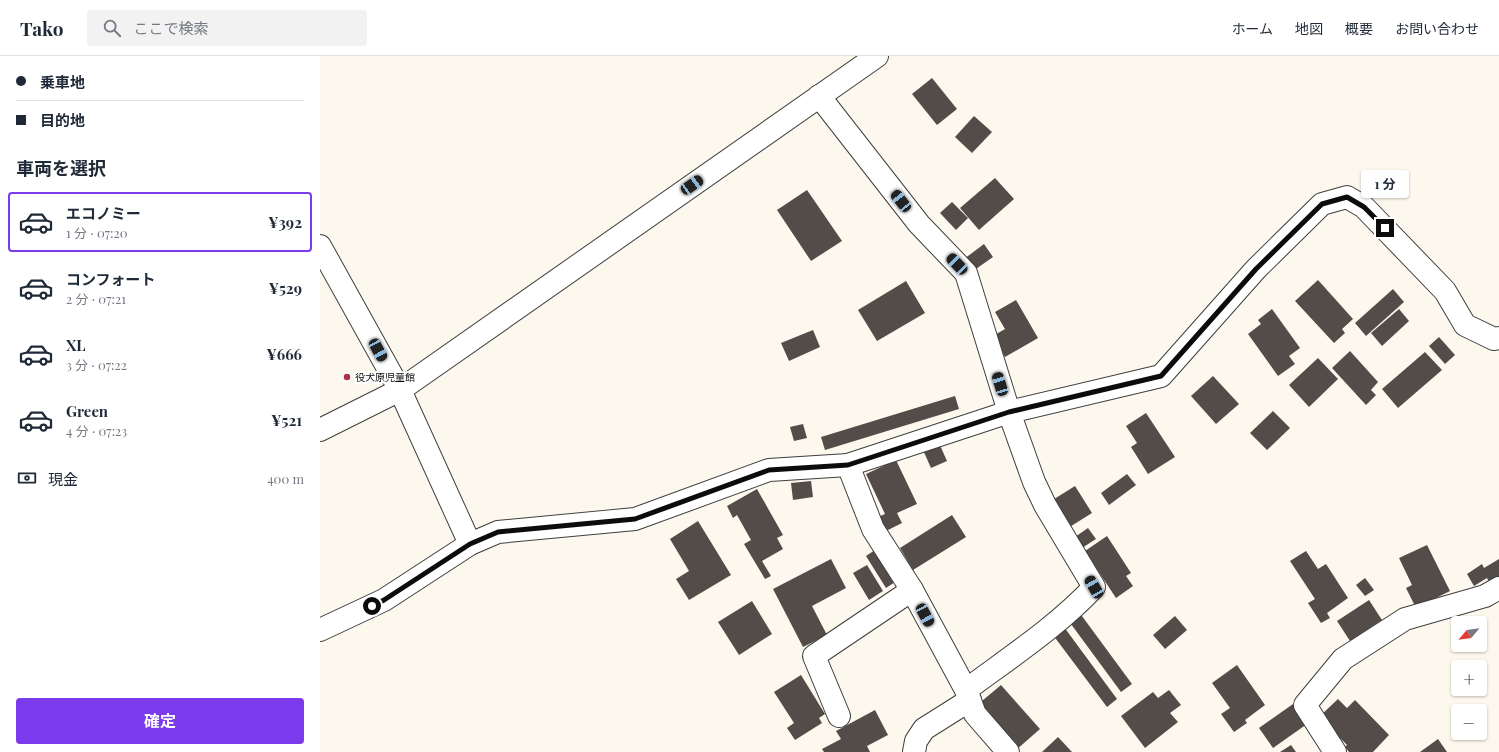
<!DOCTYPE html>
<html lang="ja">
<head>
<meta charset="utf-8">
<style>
  :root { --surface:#fff; --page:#f2f2f3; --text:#1f2937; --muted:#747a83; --line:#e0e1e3; --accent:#7c3aed }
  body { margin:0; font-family:"Playfair Display","Noto Sans JP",serif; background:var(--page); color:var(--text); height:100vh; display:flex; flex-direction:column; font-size:15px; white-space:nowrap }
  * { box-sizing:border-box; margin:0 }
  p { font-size:13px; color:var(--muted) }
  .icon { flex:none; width:22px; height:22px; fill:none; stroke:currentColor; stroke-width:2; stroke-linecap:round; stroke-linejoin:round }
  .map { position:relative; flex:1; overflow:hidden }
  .sheet { display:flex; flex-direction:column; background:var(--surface); width:320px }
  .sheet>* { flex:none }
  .top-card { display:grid; align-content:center; height:88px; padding:0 16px; background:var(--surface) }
  .needle { width:26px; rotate:241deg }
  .fabs { position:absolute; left:1131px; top:560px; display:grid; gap:8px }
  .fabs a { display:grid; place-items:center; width:36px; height:36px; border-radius:4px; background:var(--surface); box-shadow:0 1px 3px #0004; font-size:20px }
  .end { position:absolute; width:18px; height:18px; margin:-9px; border:5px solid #0c0c0c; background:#fff; box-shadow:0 0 0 2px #fff }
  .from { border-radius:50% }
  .bubble { position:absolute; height:28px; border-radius:4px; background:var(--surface); box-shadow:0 1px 3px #0004; font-size:13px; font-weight:700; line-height:28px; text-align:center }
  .car { position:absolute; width:12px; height:24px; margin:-12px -6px; border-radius:5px; box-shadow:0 0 3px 1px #0007; background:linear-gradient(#222 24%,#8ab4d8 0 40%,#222 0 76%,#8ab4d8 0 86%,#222 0) }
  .top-card b { display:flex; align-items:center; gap:14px; height:38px; font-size:15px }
  .top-card b+b { border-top:1px solid var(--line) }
  .top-card i { width:10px; height:10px; background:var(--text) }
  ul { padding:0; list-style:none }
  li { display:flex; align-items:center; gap:12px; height:60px; margin:0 8px 6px; padding:0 8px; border:2px solid transparent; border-radius:4px }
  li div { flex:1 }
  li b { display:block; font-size:15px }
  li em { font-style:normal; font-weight:700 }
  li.on { border-color:var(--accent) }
  li>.icon { width:36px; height:36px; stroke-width:1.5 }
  h2 { padding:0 16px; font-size:18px; line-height:48px }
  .pay { display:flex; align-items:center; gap:10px; height:44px; padding:0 16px; font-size:15px }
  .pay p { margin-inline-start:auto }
  .primary-button { display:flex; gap:8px; margin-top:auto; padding:8px 16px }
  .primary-button a { flex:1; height:46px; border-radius:4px; background:var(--accent); color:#fff; font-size:16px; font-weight:700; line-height:46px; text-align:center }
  header { display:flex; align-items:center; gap:24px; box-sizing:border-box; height:56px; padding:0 20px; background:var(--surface); border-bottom:1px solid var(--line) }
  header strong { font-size:19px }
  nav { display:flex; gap:22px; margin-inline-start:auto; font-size:14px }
  .search { width:280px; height:36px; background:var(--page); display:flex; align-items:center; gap:10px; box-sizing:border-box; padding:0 14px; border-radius:4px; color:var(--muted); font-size:15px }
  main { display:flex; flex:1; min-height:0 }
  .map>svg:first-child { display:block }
  .building { fill:#534c49 }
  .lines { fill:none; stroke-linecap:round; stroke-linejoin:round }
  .minor-casing { stroke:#3f3f3f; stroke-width:24 }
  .minor { stroke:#fff; stroke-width:22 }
  .route { stroke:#0c0c0c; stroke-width:5 }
  .poi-dot { fill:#af3145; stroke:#fff; stroke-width:1.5 }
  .labels { text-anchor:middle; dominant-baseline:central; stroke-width:4; stroke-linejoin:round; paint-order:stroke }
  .poi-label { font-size:10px; fill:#0c0c0c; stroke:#fff; text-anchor:start }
</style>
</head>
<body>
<header>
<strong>Tako</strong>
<div class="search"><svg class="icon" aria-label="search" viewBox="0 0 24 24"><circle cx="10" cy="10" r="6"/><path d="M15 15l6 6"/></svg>ここで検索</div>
<nav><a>ホーム</a><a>地図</a><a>概要</a><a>お問い合わせ</a></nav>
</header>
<main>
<section class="sheet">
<div class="top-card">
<b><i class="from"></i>乗車地</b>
<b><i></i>目的地</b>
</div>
<h2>車両を選択</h2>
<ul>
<li class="on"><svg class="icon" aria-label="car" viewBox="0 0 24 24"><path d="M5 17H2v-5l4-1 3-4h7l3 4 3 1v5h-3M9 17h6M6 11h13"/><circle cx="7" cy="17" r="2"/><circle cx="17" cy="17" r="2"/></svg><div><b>エコノミー</b><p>1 分 · 07:20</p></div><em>¥392</em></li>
<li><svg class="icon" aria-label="car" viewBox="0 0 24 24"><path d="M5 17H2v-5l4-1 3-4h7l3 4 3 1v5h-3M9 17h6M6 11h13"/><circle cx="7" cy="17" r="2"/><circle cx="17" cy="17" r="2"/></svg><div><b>コンフォート</b><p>2 分 · 07:21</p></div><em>¥529</em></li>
<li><svg class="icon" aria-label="car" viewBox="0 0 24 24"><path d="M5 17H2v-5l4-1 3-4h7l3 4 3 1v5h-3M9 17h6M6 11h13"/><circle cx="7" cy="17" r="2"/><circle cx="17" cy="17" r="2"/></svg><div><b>XL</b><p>3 分 · 07:22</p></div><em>¥666</em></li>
<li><svg class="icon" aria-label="car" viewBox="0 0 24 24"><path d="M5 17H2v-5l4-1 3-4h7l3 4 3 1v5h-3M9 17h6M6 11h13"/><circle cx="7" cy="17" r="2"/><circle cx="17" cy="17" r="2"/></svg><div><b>Green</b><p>4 分 · 07:23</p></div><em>¥521</em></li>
</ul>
<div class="pay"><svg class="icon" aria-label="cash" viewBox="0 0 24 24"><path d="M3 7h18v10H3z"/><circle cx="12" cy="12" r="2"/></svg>現金<p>400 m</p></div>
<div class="primary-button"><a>確定</a></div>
</section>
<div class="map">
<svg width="1179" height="696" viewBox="0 0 1179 696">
  <rect width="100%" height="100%" fill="#fdf8ed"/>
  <!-- building -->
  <g class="building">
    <polygon points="612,22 637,53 617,69 592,38"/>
    <polygon points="654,60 672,76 652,97 635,81"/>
    <polygon points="675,122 694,143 659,174 640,152"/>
    <polygon points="487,134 522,185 491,205 457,154"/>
    <polygon points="632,146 648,162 636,174 620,157"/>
    <polygon points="664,188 673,201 653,215 644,203"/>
    <polygon points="998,224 1033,263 1022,273 1025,277 1014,287 975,245"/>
    <polygon points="586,225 605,257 557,285 538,254"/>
    <polygon points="1073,233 1084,246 1046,280 1035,267"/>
    <polygon points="696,244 718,282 685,301 673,280 685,273 675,256"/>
    <polygon points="952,253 980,292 969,300 975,308 958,320 928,278 941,268 938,264"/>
    <polygon points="1079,253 1089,265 1062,290 1051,277"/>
    <polygon points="493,274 500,291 469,305 461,287"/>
    <polygon points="1119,281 1135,299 1125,308 1109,290"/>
    <polygon points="1030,295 1058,326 1051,334 1056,339 1046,349 1012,312"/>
    <polygon points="1105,296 1122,314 1078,352 1062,333"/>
    <polygon points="998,302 1018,323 989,351 969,329"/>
    <polygon points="893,320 919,348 896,368 871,340"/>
    <polygon points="635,340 639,353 505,394 501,381"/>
    <polygon points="953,355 970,372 947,394 930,377"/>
    <polygon points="826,357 855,401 828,418 811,391 817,387 806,370"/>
    <polygon points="483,368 487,382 474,385 470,371"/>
    <polygon points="619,387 627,405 611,412 603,394"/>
    <polygon points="576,404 597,448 577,457 582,467 564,476 558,461 565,458 546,418"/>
    <polygon points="807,418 816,429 789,449 781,437"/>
    <polygon points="491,425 493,441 473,444 471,427"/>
    <polygon points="755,430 772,457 748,472 731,445"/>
    <polygon points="437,433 463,479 457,482 463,493 442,505 451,520 445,523 424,488 431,484 417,459 413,462 407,450"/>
    <polygon points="632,459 646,481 593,514 580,492"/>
    <polygon points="378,465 411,519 369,544 356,523 369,515 350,483"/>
    <polygon points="768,472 776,483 762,492 755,481"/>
    <polygon points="787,480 811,517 806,520 813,530 796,542 765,495"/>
    <polygon points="1107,489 1130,535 1096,552 1086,532 1092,529 1079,502"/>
    <polygon points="558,492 578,524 566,532 546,500"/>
    <polygon points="986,495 998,513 1006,508 1028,542 1007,557 1010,562 1001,567 988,547 995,543 970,505"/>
    <polygon points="511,503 526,532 492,550 507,579 483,591 453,533"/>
    <polygon points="1179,503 1179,522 1170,528 1167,522 1154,530 1147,518 1162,508 1164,512"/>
    <polygon points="547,509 563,535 549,544 533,517"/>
    <polygon points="1045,522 1054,534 1045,540 1036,529"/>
    <polygon points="1049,544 1062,564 1030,585 1017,565"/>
    <polygon points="432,545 452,578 419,599 398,566"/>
    <polygon points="759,556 812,628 801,636 748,564"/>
    <polygon points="855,560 867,574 845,593 833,579"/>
    <polygon points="744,571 797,643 787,651 733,579"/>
    <polygon points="917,609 945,649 925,664 927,667 914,676 901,658 910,652 892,627"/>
    <polygon points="481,619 505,658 499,662 502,667 475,684 467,672 474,667 454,636"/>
    <polygon points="681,629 720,673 695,695 656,650"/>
    <polygon points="849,634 861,649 850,657 858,666 825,692 801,660 833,636 838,642"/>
    <polygon points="1018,643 1027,652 1035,644 1069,679 1053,696 1029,696 1025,691 1027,689 999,661"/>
    <polygon points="973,648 987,668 953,692 939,672"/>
    <polygon points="555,654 568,679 547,690 550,696 504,696 502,693 521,683 516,675"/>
    <polygon points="738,681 752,696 722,696"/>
    <polygon points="1118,683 1127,696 1100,696"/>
    <polygon points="971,689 976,696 960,696"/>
  </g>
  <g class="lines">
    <!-- minor casing -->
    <g class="minor-casing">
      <g id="minor">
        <path d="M499,40L599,168L646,217L689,356L714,426L725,449L774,531C738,570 689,602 646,634L655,658L688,696"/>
        <polyline points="0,190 80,334 150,488"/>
        <polyline points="0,374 80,334 557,0"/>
        <polyline points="528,409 553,473 592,534 646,634"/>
        <polyline points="0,574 64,544 150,488 178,476 315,463 449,414 528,409 689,356 841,320 936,213 1002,148 1027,141 1044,151 1125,235 1145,269 1174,283 1179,282"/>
        <polyline points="519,660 494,600 592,534"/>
        <polyline points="594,696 596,685 604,673 650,644"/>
        <polyline points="1015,696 985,649 1023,603 1085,563 1165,540 1179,532"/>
      </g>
    </g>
    <!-- minor -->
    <use href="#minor" class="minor"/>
  </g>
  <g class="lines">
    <!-- route -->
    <polyline class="route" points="52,550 64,544 150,488 178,476 315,463 449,414 528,409 689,356 841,320 936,213 1002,148 1027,141 1044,151 1065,172"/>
  </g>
  <!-- markers -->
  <circle class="poi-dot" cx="27" cy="321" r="4"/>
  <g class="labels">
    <!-- poi labels -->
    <g class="poi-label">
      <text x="35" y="321">役犬原児童館</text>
    </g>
  </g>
</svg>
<div class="fabs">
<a><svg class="needle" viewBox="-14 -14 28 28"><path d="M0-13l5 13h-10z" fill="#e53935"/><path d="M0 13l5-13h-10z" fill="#747a83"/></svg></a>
<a>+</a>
<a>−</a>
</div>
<i class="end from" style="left:52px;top:550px"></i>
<i class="end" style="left:1065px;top:172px"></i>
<div class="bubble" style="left:1041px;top:114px;width:48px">1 分</div>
<i class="car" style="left:372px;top:129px;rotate:55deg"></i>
<i class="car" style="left:581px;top:145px;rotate:322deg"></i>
<i class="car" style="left:637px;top:208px;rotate:316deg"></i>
<i class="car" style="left:58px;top:294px;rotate:151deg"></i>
<i class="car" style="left:680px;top:328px;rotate:343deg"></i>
<i class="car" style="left:774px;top:531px;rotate:330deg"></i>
<i class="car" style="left:605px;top:559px;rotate:152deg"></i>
</div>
</main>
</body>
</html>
